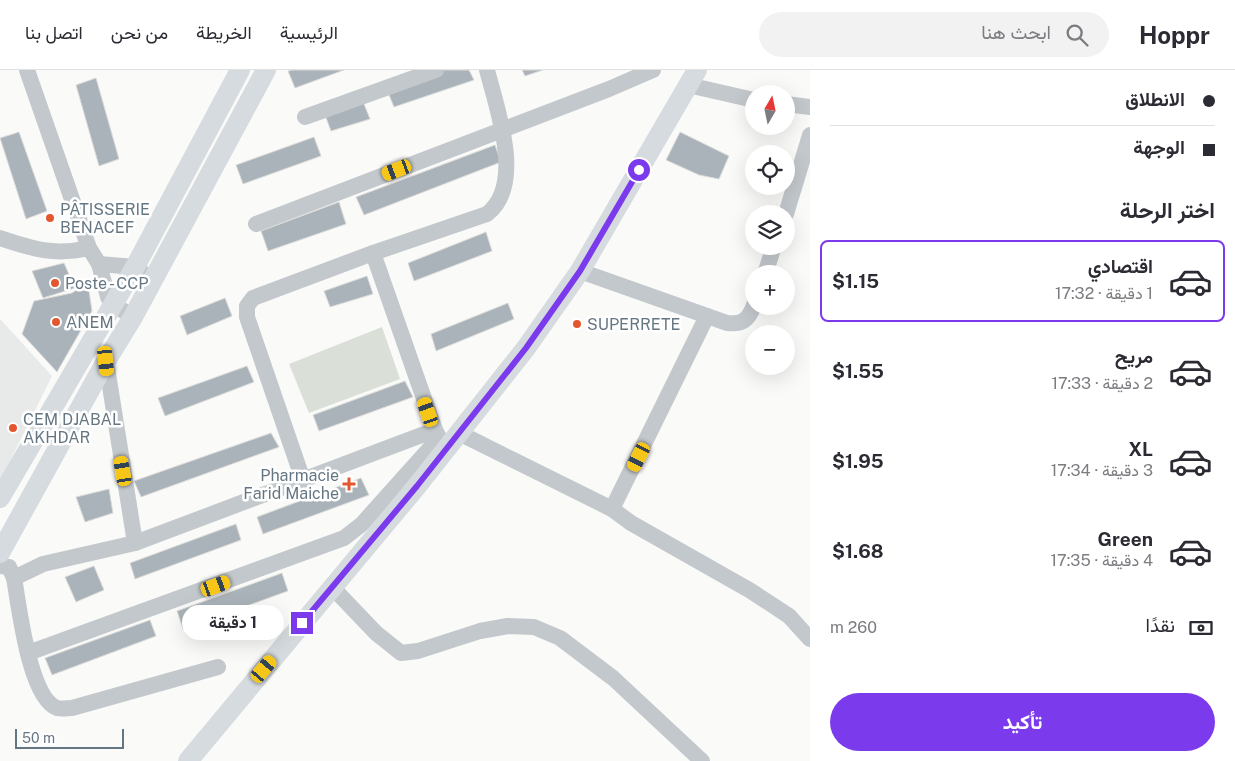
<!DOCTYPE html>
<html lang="ar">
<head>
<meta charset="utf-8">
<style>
  :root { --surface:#fff; --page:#f2f2f3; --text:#2b2b33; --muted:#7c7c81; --line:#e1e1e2; --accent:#7c3aed }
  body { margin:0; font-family:"Public Sans",Vazirmatn,sans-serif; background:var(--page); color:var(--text); direction:rtl; height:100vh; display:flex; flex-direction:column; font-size:19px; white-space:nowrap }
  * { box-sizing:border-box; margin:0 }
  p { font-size:16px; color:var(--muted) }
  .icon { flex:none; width:28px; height:28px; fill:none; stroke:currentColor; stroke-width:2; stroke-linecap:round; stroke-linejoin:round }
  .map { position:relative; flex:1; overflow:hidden; direction:ltr }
  .details { display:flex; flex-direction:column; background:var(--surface); width:425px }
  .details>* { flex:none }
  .banner { display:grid; align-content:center; height:110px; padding:0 20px; background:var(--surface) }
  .needle { width:32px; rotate:9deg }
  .fabs { position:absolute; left:745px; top:15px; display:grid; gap:10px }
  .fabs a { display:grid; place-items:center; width:50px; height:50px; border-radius:50%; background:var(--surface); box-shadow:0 5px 20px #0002; font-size:25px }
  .scale { position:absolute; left:15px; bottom:12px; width:109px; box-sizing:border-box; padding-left:5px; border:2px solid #657683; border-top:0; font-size:14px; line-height:18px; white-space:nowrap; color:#657683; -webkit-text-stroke:4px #fff; paint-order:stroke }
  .end { position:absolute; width:22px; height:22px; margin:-11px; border:6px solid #7c3aed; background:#fff; box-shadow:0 0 0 2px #fff }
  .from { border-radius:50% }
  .bubble { position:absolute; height:35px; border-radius:18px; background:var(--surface); box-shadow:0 5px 20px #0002; font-size:16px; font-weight:700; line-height:35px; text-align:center; direction:rtl }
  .car { position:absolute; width:15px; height:30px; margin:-15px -8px; border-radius:6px; box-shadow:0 0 4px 1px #0007; background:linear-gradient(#f5c518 24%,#345 0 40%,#f5c518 0 76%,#345 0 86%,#f5c518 0) }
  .banner b { display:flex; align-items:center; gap:18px; height:48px; font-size:19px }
  .banner b+b { border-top:1px solid var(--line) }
  .banner i { width:12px; height:12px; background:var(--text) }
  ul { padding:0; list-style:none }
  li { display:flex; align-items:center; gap:15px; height:82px; margin:0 10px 8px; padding:0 10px; border:2px solid transparent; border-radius:8px }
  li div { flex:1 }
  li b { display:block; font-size:19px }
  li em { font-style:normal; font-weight:700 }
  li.selected { border-color:var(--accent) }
  li>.icon { width:45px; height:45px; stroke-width:1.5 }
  h2 { padding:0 20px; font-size:22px; line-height:60px }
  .pay { display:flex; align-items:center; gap:12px; height:55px; padding:0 20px; font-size:19px }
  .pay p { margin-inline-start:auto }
  .button { display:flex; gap:10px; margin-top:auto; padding:10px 20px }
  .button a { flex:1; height:58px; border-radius:30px; background:var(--accent); color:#fff; font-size:20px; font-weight:700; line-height:58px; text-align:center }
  header { display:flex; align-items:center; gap:30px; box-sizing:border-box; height:70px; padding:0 25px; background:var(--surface); border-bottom:1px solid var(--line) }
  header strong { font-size:24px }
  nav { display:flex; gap:28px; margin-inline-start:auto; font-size:18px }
  .search { width:350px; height:45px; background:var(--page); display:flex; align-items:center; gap:12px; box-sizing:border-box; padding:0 18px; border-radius:28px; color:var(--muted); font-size:19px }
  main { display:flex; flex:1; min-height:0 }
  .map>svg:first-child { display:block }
  .built { fill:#e8e9e9 }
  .green { fill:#dadfd7 }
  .building { fill:#aab3b9; stroke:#dcdcda }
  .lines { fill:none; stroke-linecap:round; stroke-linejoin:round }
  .minor { stroke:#c3c8cc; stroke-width:16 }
  .major { stroke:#d6dbdf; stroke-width:20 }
  .route { stroke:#7c3aed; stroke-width:6 }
  .poi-dot { fill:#e4572e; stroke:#fff; stroke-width:2 }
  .labels { text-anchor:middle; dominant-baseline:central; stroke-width:5; stroke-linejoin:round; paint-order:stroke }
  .poi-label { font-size:16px; fill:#657683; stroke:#fff; text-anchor:start }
</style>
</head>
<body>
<header>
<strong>Hoppr</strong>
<div class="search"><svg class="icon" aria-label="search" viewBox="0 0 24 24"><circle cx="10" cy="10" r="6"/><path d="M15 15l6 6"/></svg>ابحث هنا</div>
<nav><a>الرئيسية</a><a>الخريطة</a><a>من نحن</a><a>اتصل بنا</a></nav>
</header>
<main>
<section class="details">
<div class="banner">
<b><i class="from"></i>الانطلاق</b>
<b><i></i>الوجهة</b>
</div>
<h2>اختر الرحلة</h2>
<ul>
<li class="selected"><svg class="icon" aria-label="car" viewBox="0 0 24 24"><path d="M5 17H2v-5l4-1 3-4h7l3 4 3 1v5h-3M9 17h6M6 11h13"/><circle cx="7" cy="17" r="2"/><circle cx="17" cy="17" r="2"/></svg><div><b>اقتصادي</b><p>1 دقيقة · 17:32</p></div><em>$1.15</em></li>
<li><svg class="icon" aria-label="car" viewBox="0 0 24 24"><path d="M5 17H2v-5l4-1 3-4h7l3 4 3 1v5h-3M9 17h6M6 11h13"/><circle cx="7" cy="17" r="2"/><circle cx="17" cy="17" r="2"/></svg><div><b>مريح</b><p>2 دقيقة · 17:33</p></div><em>$1.55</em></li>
<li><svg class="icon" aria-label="car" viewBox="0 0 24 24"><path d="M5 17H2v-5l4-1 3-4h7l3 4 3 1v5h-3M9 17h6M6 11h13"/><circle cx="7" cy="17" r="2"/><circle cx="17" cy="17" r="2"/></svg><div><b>XL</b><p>3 دقيقة · 17:34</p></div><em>$1.95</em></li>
<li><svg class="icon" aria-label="car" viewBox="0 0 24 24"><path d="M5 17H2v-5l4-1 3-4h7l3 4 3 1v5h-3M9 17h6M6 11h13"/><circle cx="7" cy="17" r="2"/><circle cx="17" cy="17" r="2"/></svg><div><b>Green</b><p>4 دقيقة · 17:35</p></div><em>$1.68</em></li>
</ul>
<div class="pay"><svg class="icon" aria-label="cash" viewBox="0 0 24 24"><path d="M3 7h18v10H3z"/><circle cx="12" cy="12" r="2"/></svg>نقدًا<p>260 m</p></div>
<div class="button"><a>تأكيد</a></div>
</section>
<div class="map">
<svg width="810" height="691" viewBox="0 0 810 691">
  <rect width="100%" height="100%" fill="#fafaf8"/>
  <!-- built -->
  <polygon class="built" points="0,249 52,306 0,411"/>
  <!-- green -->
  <polygon class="green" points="382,257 400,309 309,343 289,294"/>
  <!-- building -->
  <g class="building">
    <polygon points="292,0 344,0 295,18 288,1"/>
    <polygon points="443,0 469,0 474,10 394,37 387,20"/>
    <polygon points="522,0 543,0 525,6"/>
    <polygon points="96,8 119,89 99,96 76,15"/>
    <polygon points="362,29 370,49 331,61 325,45"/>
    <polygon points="19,62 47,141 26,149 0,68"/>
    <polygon points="680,62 729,86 719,109 699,105 666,90"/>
    <polygon points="314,67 321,86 243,114 236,95"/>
    <polygon points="495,75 501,92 364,145 356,127"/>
    <polygon points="339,132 346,154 268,181 261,161"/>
    <polygon points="486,162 492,181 414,211 408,193"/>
    <polygon points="64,193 75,218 43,228 32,201"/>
    <polygon points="367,206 373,224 330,237 324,221"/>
    <polygon points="78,219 89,221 92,241 57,302 22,264 34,231 72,223"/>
    <polygon points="225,228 232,246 187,265 180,246"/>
    <polygon points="508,233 514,249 436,281 431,264"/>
    <polygon points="247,296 254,312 165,346 158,328"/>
    <polygon points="405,311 413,327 319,361 313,345"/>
    <polygon points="271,363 279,377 141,427 134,411"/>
    <polygon points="361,408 369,425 263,464 257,447"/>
    <polygon points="109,419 113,443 85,452 76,427"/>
    <polygon points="236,454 241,470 135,509 130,493"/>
    <polygon points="94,496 104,520 76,532 65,507"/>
    <polygon points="282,503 288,521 183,559 177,541"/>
    <polygon points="150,550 156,566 52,605 45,588"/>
  </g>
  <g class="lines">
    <!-- minor -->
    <g class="minor">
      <polyline points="27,0 89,178 99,194 108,227 113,234 133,247"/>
      <polyline points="688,15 754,30"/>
      <polyline points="786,34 810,37"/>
      <polyline points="305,47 436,0"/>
      <polyline points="786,144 810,65"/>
      <polyline points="256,154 609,19 653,0"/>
      <path d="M0,168C33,179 54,186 89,178"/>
      <path d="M373,183L487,144C525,115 497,39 487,0"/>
      <polyline points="99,194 135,197 152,210"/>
      <path d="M580,201L727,253C743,255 749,249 754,235"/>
      <polyline points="765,204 774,176"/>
      <polyline points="106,291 135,473"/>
      <polyline points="459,363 612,439 631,453 751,521 789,546 810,569"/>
      <polyline points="303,410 247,247 247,236 253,228 373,183 435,360 446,380"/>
      <polyline points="612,439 707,246"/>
      <path d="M0,496L9,497L14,508C19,535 29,628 57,638C61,639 68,638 72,638L218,597"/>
      <polyline points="14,508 43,494 135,473 435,360"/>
      <polyline points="332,517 376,563 401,583 418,581 480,561 508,556 534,557 560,568 613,608 702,691"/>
      <polyline points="28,583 344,468 362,454 439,368"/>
    </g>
    <!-- major -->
    <g class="major">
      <polyline points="0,428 135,197 240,0"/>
      <polyline points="0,483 106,291 133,247 266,0"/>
      <polyline points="188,691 417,416 526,278 580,201 697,0"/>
    </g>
  </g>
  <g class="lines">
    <!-- route -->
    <polyline class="route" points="302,553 417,416 526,278 580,201 639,100"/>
  </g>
  <!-- markers -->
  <g class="poi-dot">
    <circle cx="50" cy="148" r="5"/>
    <circle cx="55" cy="213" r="5"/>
    <circle cx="56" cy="252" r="5"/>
    <circle cx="577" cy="254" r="5"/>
    <circle cx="13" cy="358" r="5"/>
    <path d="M346.5 406.5h5v5h5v5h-5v5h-5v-5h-5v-5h5z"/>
  </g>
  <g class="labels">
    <!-- poi labels -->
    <g class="poi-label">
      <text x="60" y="139">PÂTISSERIE<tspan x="60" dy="18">BENACEF</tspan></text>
      <text x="65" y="213">Poste - CCP</text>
      <text x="66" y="252">ANEM</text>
      <text x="587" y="254">SUPERRETE</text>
      <text x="23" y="349">CEM DJABAL<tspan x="23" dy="18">AKHDAR</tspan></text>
      <text x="339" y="405" text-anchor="end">Pharmacie<tspan x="339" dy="18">Farid Maiche</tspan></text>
    </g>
  </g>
</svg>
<div class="fabs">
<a><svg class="needle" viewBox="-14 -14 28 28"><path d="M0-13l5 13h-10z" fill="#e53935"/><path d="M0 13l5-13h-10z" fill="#7c7c81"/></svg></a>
<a><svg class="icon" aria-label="locate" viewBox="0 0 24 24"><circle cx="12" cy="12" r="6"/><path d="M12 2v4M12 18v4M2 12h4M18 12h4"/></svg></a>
<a><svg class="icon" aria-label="layers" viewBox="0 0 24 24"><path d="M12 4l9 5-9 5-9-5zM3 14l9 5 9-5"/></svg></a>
<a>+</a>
<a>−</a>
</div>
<div class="scale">50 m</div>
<i class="end from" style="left:639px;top:100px"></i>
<i class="end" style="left:302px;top:553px"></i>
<div class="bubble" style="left:182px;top:535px;width:102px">1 دقيقة</div>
<i class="car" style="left:397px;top:100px;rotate:249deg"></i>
<i class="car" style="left:106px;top:291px;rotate:174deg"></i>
<i class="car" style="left:428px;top:342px;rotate:341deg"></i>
<i class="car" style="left:639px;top:387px;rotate:207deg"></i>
<i class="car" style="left:123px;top:401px;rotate:350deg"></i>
<i class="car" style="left:216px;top:516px;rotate:70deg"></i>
<i class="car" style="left:264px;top:599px;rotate:40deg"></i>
</div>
</main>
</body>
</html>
